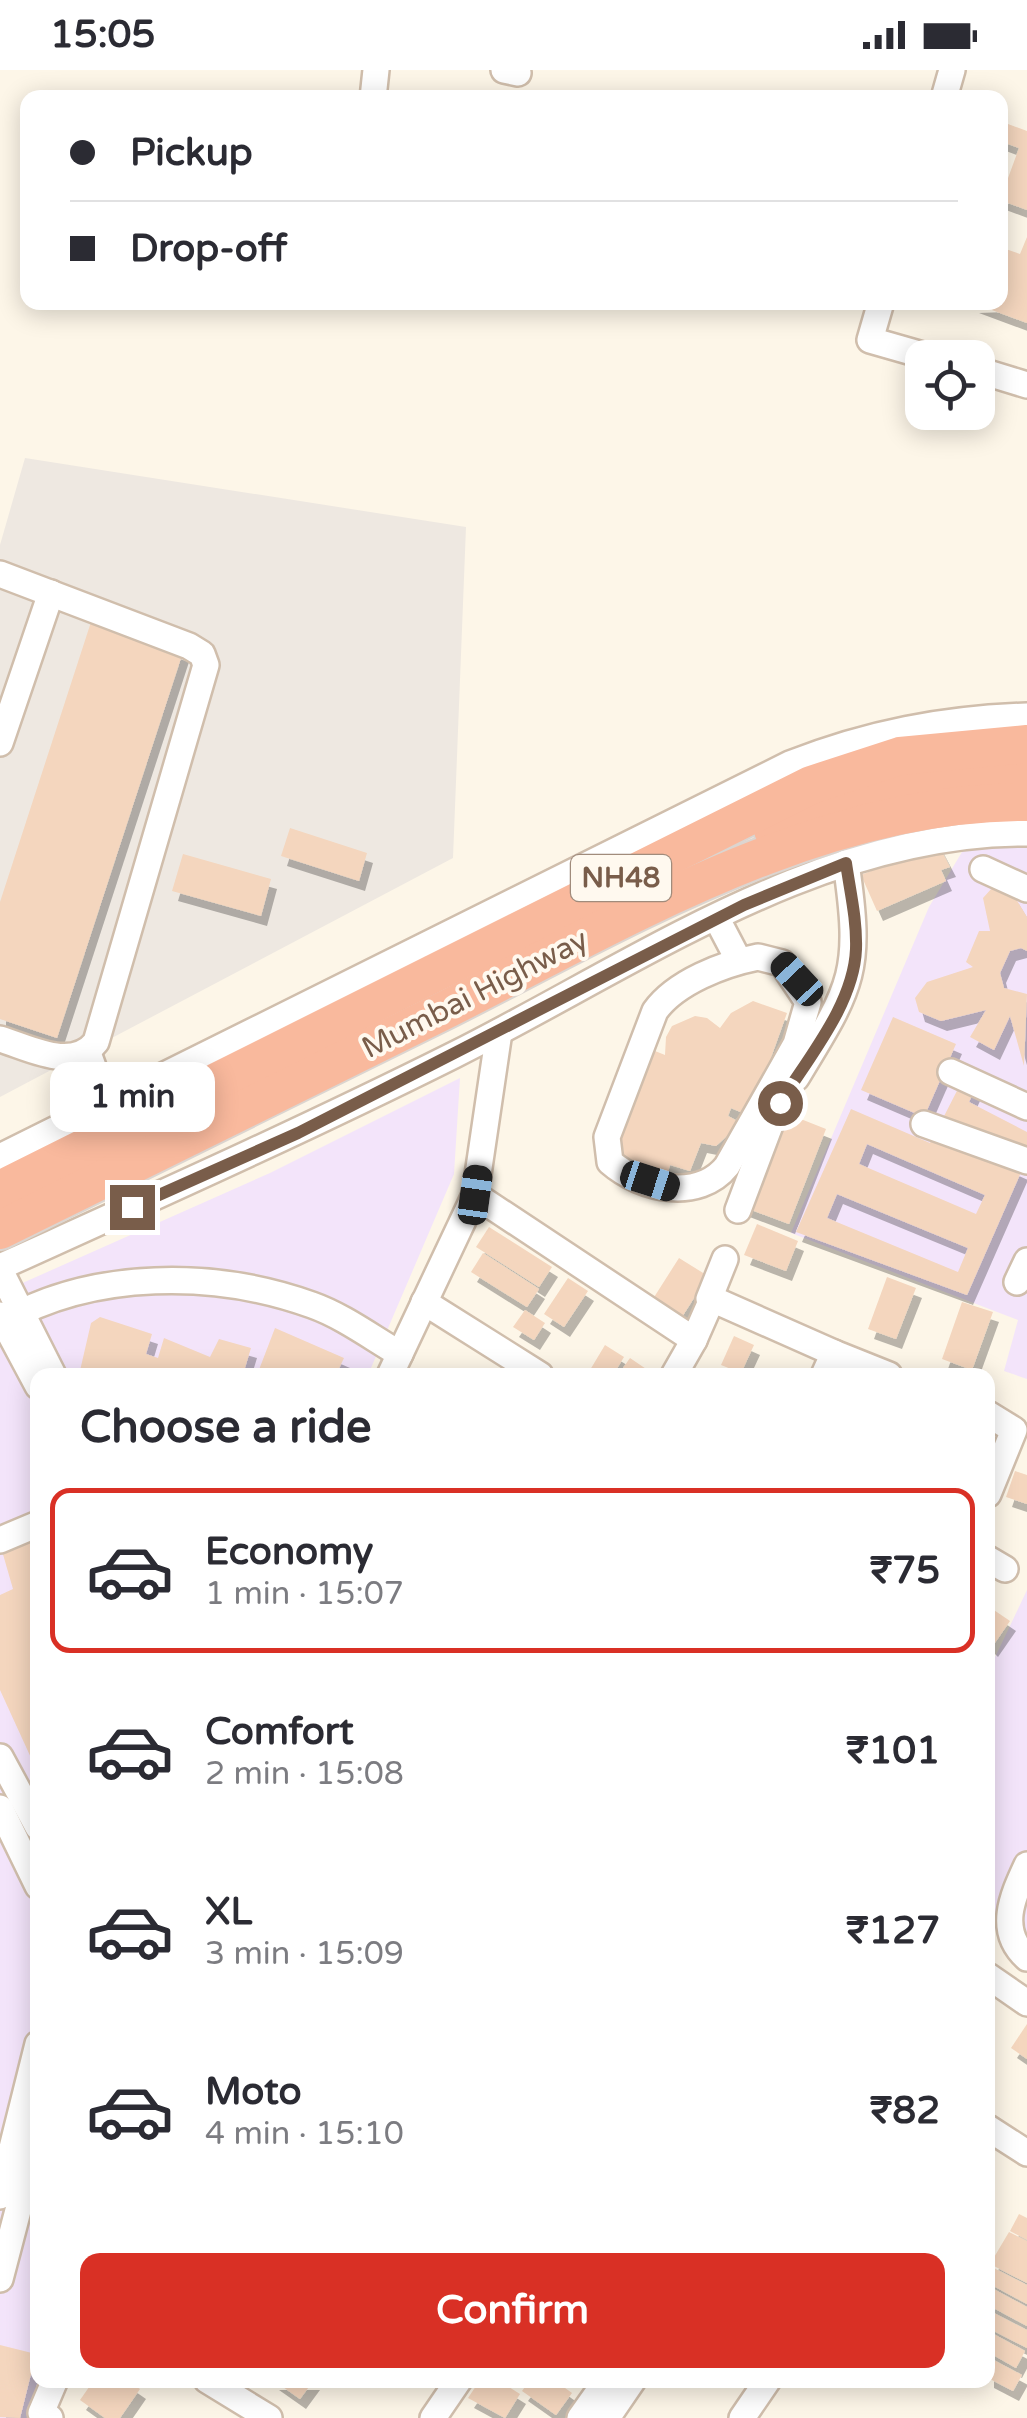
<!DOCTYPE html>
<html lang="en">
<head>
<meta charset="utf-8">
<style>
  :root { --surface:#fff; --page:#f7f7f7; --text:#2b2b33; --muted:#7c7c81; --line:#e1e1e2; --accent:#d93025 }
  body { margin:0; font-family:"Varela Round",sans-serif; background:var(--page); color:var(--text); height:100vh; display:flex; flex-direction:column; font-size:38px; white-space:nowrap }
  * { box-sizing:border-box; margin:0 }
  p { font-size:32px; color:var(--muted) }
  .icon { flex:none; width:55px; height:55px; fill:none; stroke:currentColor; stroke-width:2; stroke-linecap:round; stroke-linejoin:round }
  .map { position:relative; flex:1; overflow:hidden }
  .sheet { position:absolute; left:30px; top:1298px; width:965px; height:1020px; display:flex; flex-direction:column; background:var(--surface); border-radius:20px; box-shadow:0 5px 25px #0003 }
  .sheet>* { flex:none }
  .top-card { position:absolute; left:20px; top:20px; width:988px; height:220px; border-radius:20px; box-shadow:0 5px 25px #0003; display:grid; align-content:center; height:220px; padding:0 50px; background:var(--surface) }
  .tools { position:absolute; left:905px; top:270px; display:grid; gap:20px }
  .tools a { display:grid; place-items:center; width:90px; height:90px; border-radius:20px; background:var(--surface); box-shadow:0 5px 25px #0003; font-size:50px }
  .end { position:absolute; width:45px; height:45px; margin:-22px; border:12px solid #795d4a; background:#fff; box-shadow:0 0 0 5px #fff }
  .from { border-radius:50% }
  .bubble { position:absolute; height:70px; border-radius:20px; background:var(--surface); box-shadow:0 5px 25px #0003; font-size:32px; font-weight:800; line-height:70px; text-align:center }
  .car { position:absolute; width:30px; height:60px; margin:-30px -15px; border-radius:12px; box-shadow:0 0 8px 2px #0007; background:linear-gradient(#222 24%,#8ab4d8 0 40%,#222 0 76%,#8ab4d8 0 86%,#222 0) }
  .top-card b { display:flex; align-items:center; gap:35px; height:95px; font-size:38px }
  .top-card b+b { border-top:2px solid var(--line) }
  .top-card i { width:25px; height:25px; background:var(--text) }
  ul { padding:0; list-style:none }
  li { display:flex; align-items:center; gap:30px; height:165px; margin:0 20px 15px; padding:0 30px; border:5px solid transparent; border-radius:20px }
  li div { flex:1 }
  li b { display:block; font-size:38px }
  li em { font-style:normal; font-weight:800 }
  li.on { border-color:var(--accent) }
  li>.icon { width:90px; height:90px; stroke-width:1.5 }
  h2 { padding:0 50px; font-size:45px; line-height:120px }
  .cta { display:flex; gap:20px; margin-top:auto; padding:20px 50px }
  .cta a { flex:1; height:115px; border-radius:20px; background:var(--accent); color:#fff; font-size:40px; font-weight:800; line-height:115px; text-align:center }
  .status { display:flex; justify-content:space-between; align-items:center; height:70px; padding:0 50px; background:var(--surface); direction:ltr }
  .status svg { height:28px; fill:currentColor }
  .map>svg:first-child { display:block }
  .industrial { fill:#eee8e1 }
  .education { fill:#f3e4fa }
  .building { fill:#f4d6be; fill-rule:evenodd; filter:url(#shadow) }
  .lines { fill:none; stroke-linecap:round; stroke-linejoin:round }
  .minor-casing { stroke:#d0beac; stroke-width:30 }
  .highway-casing { stroke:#dcd5d0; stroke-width:42 }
  .minor { stroke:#fff; stroke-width:25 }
  .highway { stroke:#f9b99d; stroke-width:38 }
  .route { stroke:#795d4a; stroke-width:12 }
  .labels { text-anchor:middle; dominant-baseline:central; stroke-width:8; stroke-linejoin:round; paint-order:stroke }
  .shield { fill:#fff9ef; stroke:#a18c7c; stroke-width:2.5 }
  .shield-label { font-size:28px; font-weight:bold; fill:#795d4a }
  .street-label { font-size:30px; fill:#795d4a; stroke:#fff9ef }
</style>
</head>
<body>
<div class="status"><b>15:05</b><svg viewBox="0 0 49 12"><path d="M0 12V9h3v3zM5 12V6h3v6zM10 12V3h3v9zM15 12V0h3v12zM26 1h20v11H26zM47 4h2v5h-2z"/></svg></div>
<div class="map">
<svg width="1027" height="2348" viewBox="0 0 1027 2348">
  <defs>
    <filter id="shadow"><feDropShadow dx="6" dy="10" stdDeviation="0" flood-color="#0004"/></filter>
  </defs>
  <rect width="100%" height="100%" fill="#fdf6e8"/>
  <!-- industrial -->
  <polygon class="industrial" points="25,388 466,457 453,788 0,1027 0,475"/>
  <!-- education -->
  <g class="education">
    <polygon points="971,767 1027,772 1027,1309 1004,1301 1018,1250 791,1163 929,837"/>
    <polygon points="460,1008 454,1104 368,1305 38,1305 40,2310 31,2348 0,2348 0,1223 270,1103"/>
    <polygon points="1027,1520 1027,1876 988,1856 988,1602"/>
  </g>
  <!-- building -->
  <g class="building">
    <polygon points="1000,51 1027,61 1027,140 1000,130 1019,78 1000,71"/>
    <polygon points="1027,167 1027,253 973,233 1000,232 1000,177 1020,184"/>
    <polygon points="91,552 183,582 57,968 0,949 0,832"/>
    <polygon points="290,758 367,783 359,811 281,786"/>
    <polygon points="938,774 950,797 941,800 946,811 877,841 861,805"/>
    <polygon points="183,784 271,809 261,846 172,821"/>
    <polygon points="992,818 1013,824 1027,847 1027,881 1021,878 1010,881 1000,903 1004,918 1027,924 1024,996 1010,946 994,980 970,967 986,940 941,951 919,942 915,928 927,912 973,897 966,892 979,861 990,861 983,828"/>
    <polygon points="753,931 787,943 750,1046 731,1038 728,1046 741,1053 716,1076 701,1073 690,1101 670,1095 667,1106 613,1088 655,981 665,985 666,967 672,956 695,946 707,948 720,958 731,943"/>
    <polygon points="893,947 956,974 924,1047 861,1020"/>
    <polygon points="961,1013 974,1021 969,1032 1027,1062 1027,1085 940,1054"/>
    <path d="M851,1039L930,1073L935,1062L1022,1100L967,1225L796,1162ZM867,1074L985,1125L976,1144L859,1094ZM837,1124L968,1178L958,1202L827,1148Z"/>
    <polygon points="778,1040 826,1059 789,1154 741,1136"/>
    <polygon points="757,1154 798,1171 786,1201 744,1185"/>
    <polygon points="489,1157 552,1197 539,1217 476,1177"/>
    <polygon points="483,1183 539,1219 527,1237 471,1202"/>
    <polygon points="679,1188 708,1206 680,1250 651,1232"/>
    <polygon points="887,1207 916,1218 896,1269 868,1259"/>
    <polygon points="568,1208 588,1221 564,1257 544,1244"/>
    <polygon points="962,1232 993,1242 972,1300 942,1289"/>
    <polygon points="525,1240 545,1253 534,1270 513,1257"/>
    <polygon points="100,1247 152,1264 146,1284 158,1288 164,1268 210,1287 219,1269 251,1278 244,1301 253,1305 79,1305 91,1253"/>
    <polygon points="275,1258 344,1288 336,1305 257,1305"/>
    <polygon points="734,1266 754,1275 741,1303 721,1295"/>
    <polygon points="605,1275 624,1287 613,1305 587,1305"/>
    <polygon points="630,1288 655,1305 618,1305"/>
    <polygon points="1015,1401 1027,1405 1027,1434 1006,1427"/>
    <polygon points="38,1459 38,1688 32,1690 0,1620 0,1525 13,1519 0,1474"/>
    <polygon points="988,1536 1010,1551 992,1577 988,1573"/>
    <polygon points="1027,1954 1027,1989 1011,1978"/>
    <polygon points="1019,2144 1027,2148 1027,2170 1010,2161"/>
    <polygon points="1009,2162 1027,2171 1027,2213 990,2194"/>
    <polygon points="988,2195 1027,2215 1027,2234 988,2213"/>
    <polygon points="988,2216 1027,2237 1027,2256 988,2235"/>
    <polygon points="988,2240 1027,2260 1027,2278 988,2258"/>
    <polygon points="988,2261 1025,2281 1016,2298 988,2282"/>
    <polygon points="0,2275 36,2284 20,2348 0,2347"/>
    <polygon points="988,2287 1022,2305 1013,2321 988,2308"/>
    <polygon points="94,2310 127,2310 140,2319 120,2348 105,2348 80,2330"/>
    <polygon points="273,2310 314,2310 300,2329"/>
    <polygon points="480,2310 498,2310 520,2324 505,2348 468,2328"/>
    <polygon points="530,2310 554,2310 572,2323 556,2345 522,2321"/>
  </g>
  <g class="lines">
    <!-- minor casing -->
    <g class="minor-casing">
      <g id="minor">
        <polyline points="504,0 518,3"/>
        <polyline points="373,28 376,0"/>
        <polyline points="944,28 952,0"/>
        <polyline points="881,232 870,270 933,288"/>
        <polyline points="978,300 1027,315"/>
        <path d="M0,504L189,576L202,584L206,595L96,972C72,1002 30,978 0,969"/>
        <polyline points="0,673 51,523"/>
        <polyline points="983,799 1027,819"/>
        <polyline points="717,849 739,891"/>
        <path d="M758,887L782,893L808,932L796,974L727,1096C699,1131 642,1120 610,1092L607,1067L655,941C676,912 723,894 758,887Z"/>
        <polyline points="88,983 99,1013"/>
        <polyline points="951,1002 1027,1037"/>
        <path d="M796,1008C853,915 862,902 846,793"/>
        <polyline points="924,1054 1027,1091"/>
        <path d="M0,1087L790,694C869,663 943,649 1027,646"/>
        <polyline points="475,1125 694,1270 712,1229 834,1283 824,1305"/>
        <polyline points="738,1140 775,1042"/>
        <path d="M0,1197C152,1128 304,1060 454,985C634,895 818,762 1027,763"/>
        <polyline points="0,1200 53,1305"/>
        <polyline points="1017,1212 1027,1191"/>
        <polyline points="709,1229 725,1189"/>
        <polyline points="424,1232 540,1305"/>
        <polyline points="0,1245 38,1316"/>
        <path d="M3,1252C93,1200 215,1200 312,1235C343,1246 371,1267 400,1284"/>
        <polyline points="834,1283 889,1305"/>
        <polyline points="390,1305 475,1125 499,962"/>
        <polyline points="674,1305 694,1270"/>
        <polyline points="988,1344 1014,1360 988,1424"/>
        <polyline points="0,1470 38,1454"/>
        <polyline points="988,1489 1005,1499"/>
        <polyline points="0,1687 38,1757"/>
        <polyline points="0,1738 38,1816"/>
        <path d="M1027,1888C997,1861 1012,1827 1027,1795"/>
        <polyline points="988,1906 1027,1933"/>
        <polyline points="988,2058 1027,2083"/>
        <polyline points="0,2126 38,1974"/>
        <polyline points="0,2209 38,2064"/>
        <polyline points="207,2310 269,2348"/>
        <polyline points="50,2348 41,2343 55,2310"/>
        <polyline points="433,2348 459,2310"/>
        <polyline points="580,2348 607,2310"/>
        <polyline points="607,2348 633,2310"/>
        <polyline points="742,2348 768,2310"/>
      </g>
    </g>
    <!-- highway casing -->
    <g class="highway-casing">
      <g id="highway">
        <path d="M773,760C856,724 936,704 1027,702"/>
        <polyline points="0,1120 811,715 900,686 1027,674"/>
        <path d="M0,1160C147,1088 294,1015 441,942C622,851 818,731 1027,732"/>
      </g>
    </g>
    <!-- minor -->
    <use href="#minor" class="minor"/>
    <!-- highway -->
    <use href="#highway" class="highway"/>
  </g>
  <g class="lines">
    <!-- route -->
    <path class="route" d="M132,1137L298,1063L744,835L846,793C850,821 857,850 856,879C854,934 808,988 780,1033"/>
  </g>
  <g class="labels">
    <!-- shield labels -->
    <rect class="shield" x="571" y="785" width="100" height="46" rx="8"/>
    <g class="shield-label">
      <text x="621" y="808">NH48</text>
    </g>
    <!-- street labels -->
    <g class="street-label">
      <text transform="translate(475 924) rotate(-27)">Mumbai Highway</text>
    </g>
  </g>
</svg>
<div class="tools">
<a><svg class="icon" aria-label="locate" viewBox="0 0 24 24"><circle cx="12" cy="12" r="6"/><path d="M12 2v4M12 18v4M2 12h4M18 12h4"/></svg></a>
</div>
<i class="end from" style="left:780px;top:1033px"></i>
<i class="end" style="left:132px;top:1137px"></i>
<div class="bubble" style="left:50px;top:992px;width:165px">1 min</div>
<i class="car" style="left:797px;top:909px;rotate:317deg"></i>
<i class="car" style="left:650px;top:1111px;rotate:108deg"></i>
<i class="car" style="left:475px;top:1125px;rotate:8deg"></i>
<div class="top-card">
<b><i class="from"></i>Pickup</b>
<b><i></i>Drop-off</b>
</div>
<section class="sheet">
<h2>Choose a ride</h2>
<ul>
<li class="on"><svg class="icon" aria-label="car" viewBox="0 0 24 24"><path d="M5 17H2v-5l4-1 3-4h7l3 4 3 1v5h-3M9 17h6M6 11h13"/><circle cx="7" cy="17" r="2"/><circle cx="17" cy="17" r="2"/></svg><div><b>Economy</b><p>1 min · 15:07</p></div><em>₹75</em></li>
<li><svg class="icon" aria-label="car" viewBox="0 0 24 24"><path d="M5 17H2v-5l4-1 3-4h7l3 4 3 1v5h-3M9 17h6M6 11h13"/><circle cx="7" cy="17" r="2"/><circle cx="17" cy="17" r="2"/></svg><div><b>Comfort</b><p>2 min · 15:08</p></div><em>₹101</em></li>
<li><svg class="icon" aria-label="car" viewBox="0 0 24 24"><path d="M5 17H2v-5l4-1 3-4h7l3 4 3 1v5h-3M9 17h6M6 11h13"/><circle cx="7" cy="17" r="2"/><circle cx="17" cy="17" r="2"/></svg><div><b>XL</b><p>3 min · 15:09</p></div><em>₹127</em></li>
<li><svg class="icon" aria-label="car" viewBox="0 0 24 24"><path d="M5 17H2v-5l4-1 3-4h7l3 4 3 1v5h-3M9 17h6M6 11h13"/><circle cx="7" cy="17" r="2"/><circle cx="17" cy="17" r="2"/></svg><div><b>Moto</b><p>4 min · 15:10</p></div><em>₹82</em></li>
</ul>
<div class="cta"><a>Confirm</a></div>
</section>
</div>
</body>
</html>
